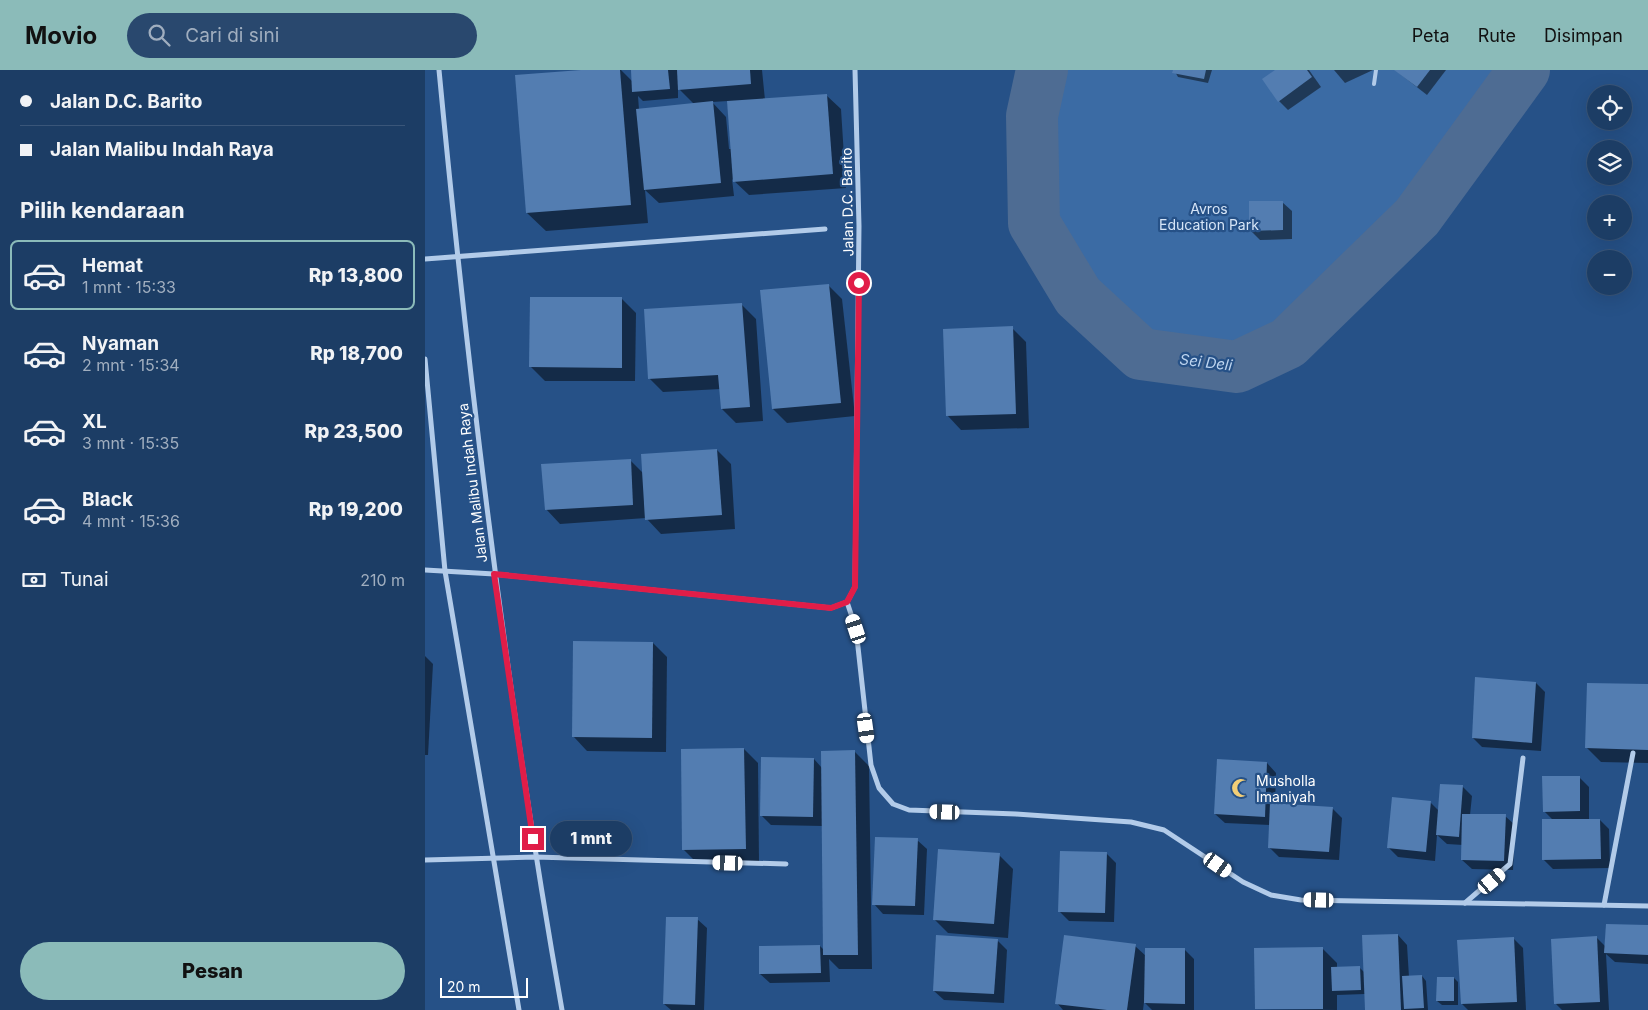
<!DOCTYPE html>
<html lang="id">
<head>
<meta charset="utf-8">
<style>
  :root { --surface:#1c3d65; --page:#29486e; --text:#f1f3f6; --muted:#a0aebf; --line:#3a5679; --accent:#8bbbb9 }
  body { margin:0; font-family:Inter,sans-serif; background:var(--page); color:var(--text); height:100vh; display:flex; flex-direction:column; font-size:19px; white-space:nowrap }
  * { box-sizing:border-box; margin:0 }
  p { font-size:16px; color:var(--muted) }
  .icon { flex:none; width:28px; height:28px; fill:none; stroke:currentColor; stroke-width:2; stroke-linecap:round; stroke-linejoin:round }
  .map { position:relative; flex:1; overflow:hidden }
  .sheet { display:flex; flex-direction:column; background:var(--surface); width:425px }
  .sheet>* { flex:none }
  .banner { display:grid; align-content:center; height:110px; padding:0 20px; background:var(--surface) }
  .controls { position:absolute; left:1162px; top:15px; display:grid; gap:10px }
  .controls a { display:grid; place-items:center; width:45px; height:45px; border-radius:50%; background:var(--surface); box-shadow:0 5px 20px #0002,0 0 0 1px var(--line); font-size:25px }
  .scale { position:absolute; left:15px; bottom:12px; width:88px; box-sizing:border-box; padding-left:5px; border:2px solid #fff; border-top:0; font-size:14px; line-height:18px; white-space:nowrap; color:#fff; -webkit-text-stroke:4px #265187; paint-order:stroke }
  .end { position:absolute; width:22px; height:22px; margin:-11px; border:6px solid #e11d48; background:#fff; box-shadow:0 0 0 2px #fff }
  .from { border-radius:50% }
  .bubble { position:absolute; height:35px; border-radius:18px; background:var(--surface); box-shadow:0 5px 20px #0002,0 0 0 1px var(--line); font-size:16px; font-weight:800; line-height:35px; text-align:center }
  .car { position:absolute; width:15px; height:30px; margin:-15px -8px; border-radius:6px; box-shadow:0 0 4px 1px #0007; background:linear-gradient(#fff 24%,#345 0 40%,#fff 0 76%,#345 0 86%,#fff 0) }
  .banner b { display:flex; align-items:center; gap:18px; height:48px; font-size:19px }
  .banner b+b { border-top:1px solid var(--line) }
  .banner i { width:12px; height:12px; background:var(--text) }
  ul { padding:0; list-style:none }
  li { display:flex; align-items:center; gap:15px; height:70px; margin:0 10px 8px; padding:0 10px; border:2px solid transparent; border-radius:8px }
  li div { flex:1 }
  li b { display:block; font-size:19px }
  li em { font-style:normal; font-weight:800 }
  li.current { border-color:var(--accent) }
  li>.icon { width:45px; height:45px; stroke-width:1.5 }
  h2 { padding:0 20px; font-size:22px; line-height:60px }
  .pay { display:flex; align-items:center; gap:12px; height:55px; padding:0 20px; font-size:19px }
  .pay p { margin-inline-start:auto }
  .button { display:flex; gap:10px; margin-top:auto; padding:10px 20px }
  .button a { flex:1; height:58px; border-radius:30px; background:var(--accent); color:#111; font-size:20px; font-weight:800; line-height:58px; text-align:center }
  header { display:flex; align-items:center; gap:30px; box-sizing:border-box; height:70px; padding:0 25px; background:var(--accent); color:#111 }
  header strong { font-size:24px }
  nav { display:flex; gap:28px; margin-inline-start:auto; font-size:18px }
  .search { width:350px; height:45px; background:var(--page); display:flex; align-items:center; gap:12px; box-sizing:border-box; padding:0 18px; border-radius:28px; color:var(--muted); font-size:19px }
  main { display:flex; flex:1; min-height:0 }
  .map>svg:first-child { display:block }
  .green { fill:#3b6ba4 }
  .shadow { fill:#0007; fill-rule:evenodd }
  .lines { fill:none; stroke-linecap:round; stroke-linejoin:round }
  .river { stroke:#4e6c93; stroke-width:52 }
  .building { fill:#537db1 }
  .lane { stroke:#b2cbe9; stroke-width:4 }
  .street { stroke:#b2cbe9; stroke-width:5 }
  .route { stroke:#e11d48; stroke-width:6 }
  .labels { text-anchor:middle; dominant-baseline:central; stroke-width:4.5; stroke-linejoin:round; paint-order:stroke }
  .street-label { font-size:14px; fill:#fff; stroke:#265187 }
  .park-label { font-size:14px; fill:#d6e5f7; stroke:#265187 }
  .poi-label { font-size:14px; fill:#fff; stroke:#265187; text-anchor:start }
  .water-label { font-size:15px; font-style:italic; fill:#bed5f0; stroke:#265187 }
</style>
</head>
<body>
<header>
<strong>Movio</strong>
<div class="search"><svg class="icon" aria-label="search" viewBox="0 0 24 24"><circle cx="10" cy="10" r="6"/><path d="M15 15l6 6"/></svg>Cari di sini</div>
<nav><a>Peta</a><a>Rute</a><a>Disimpan</a></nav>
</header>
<main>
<section class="sheet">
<div class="banner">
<b><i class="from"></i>Jalan D.C. Barito</b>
<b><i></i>Jalan Malibu Indah Raya</b>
</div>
<h2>Pilih kendaraan</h2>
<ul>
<li class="current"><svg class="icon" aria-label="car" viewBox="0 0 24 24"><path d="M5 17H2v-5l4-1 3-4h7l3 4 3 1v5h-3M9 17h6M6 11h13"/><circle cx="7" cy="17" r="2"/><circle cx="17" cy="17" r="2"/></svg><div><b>Hemat</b><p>1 mnt · 15:33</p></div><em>Rp 13,800</em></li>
<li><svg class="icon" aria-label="car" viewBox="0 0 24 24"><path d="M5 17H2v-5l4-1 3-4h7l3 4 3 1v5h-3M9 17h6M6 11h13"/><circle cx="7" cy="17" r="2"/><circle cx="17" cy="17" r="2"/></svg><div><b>Nyaman</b><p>2 mnt · 15:34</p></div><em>Rp 18,700</em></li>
<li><svg class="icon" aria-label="car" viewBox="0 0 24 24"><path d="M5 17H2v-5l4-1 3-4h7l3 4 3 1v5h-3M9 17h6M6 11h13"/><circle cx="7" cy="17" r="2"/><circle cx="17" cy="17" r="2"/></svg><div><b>XL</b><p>3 mnt · 15:35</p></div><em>Rp 23,500</em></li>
<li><svg class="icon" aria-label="car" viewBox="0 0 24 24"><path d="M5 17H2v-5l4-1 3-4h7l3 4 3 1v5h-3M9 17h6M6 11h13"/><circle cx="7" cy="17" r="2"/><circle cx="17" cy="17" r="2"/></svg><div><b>Black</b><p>4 mnt · 15:36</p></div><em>Rp 19,200</em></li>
</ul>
<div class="pay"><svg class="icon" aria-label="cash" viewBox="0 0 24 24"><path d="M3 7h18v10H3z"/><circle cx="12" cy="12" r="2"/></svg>Tunai<p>210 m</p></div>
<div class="button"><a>Pesan</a></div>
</section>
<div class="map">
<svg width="1223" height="940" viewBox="0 0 1223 940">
  <rect width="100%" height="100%" fill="#265187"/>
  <!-- green -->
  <polygon class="green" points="620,0 1100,0 1089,13 992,147 869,267 812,297 716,284 653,226 609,153 608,82"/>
  <!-- shadow -->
  <g class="shadow">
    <path d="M171,0H196L208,12L207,0H337L340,30L401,25L416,39L421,118L324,125L307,109L309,126L234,133L220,120L223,153L121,161L102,143ZM253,18L269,34L214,40L213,26L218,31L253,28ZM303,31L307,79H304L301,47L287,32Z"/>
    <polygon points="749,0 787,0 783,13 753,7"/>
    <polygon points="852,0 884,0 896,17 863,40 854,31"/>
    <polygon points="909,0 948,0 920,13"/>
    <polygon points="970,0 1021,0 1002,25"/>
    <polygon points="857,132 867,141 867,169 835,170 825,160"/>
    <polygon points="403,215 417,229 430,346 362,353 348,339"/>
    <polygon points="196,228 211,243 210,311 120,311 106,297"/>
    <polygon points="317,235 331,249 338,351 311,353 297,339 296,319 238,322 224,308"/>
    <polygon points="587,258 601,272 604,358 536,360 522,345"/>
    <polygon points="292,380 306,394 310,459 236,464 221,448 135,454 121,439 205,390 218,403"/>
    <polygon points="228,573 242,587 241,682 162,681 148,666"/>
    <polygon points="0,586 8,594 3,685 0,685"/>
    <polygon points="1111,613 1120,622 1116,681 1057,677 1048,668"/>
    <polygon points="1163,614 1223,616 1223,693 1176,692 1162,678"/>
    <polygon points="319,679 333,693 334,793 273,794 259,780"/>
    <polygon points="430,682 444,696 447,899 414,899 404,889 405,912 345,913 335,904 395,876 400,881 398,756 346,755 336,745 389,689 397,698"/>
    <polygon points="842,693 851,703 850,735 907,738 917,748 914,790 854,787 844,777 845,755 800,753 790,744"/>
    <polygon points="1154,707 1164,717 1164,750 1175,750 1184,759 1185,798 1128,799 1118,789 1128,750 1119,741"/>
    <polygon points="1037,716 1047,726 1045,745 1080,746 1090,755 1088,800 1047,799 1037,790 1038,775 1022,774 1012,765 1010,791 973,787 964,778 1005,732 1014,741"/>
    <polygon points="492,770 502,779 499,845 458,844 449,834"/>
    <polygon points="681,783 691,793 689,852 644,851 635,842"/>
    <polygon points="574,785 588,799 583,868 523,863 509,849"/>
    <polygon points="272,849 282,858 279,940 246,940 239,934"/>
    <polygon points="1182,855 1223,856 1223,894 1190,892 1181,884 1184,940 1137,940 1131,934 1172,868 1181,877"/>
    <polygon points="973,865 982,875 984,907 997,906 1001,911 1003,940 941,940 940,924 912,925 912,940 831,939 898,879 912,893 912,898 934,897 939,902"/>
    <polygon points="1088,868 1098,878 1101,940 1043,940 1037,934"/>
    <polygon points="572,870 582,880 579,933 519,930 509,921"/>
    <polygon points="710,876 721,886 760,880 769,889 769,940 727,940 719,932 718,940 638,940 632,933"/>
    <polygon points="1029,908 1033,912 1033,935 1017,935 1012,931"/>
  </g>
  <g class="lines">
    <!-- river -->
    <polyline class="river" points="617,0 607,46 609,153 653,226 716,284 812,297 863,273 992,147 1099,0"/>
  </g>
  <!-- building -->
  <g class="building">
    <polygon points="156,0 195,0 206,135 101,143 90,5"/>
    <polygon points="206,0 243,0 245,19 207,22"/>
    <polygon points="252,0 325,0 326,14 253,20"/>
    <polygon points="748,0 781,0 779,9 747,3"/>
    <polygon points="850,0 882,0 887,7 853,32 837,9"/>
    <polygon points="969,0 1005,0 992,17"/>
    <polygon points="402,24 408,104 308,112 302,31"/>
    <polygon points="288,31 296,113 219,120 211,39"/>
    <polygon points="824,131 858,131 858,160 824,161"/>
    <polygon points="404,214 416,333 347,339 335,220"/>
    <polygon points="105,227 197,227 197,298 104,297"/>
    <polygon points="317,233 325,337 296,339 293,305 223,309 219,239"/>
    <polygon points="588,256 591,344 521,346 518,259"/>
    <polygon points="292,379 297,445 220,450 216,384"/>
    <polygon points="206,389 208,435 120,440 116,394"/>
    <polygon points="148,571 228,572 227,668 147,667"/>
    <polygon points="1050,607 1111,612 1107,673 1047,668"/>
    <polygon points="1162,613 1223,614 1223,680 1160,678"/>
    <polygon points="319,678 321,779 257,780 256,679"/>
    <polygon points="430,680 433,885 398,885 396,681"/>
    <polygon points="336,687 389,688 388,747 335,746"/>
    <polygon points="792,689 842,692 840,747 789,744"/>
    <polygon points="1117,706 1155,706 1155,741 1118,742"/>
    <polygon points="1015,714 1038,715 1034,767 1011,765"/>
    <polygon points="967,727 1006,731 1001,782 962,778"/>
    <polygon points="845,733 908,737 904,782 843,778"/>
    <polygon points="1037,744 1081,744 1079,791 1036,790"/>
    <polygon points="1117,749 1175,749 1176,789 1117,790"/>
    <polygon points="450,767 493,768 490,836 447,835"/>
    <polygon points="513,779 575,783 569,854 508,850"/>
    <polygon points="635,781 682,782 680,843 633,842"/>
    <polygon points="241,847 273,847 270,935 238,934"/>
    <polygon points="1181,854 1223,855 1223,885 1179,883"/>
    <polygon points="973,864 976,940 940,940 937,865"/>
    <polygon points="511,865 573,869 569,924 508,921"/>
    <polygon points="639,865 711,874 702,940 682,940 630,934"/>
    <polygon points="1172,866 1175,932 1129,934 1126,869"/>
    <polygon points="1089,867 1092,932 1036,934 1032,870"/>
    <polygon points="395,875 396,903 334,904 334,876"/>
    <polygon points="898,877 898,939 830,939 829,878"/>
    <polygon points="720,878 760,878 760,934 719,933"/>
    <polygon points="935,896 936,920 907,921 906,897"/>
    <polygon points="997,905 999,938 979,939 977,906"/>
    <polygon points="1012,907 1029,907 1029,931 1011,931"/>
  </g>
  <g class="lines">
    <!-- lane -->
    <polyline class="lane" points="949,14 951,0"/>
    <!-- street -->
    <g class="street">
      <path d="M14,0C44,315 82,629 137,940"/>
      <polyline points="0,189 400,159"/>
      <polyline points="0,289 20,501 94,940"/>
      <polyline points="0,500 69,504 406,538 422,532"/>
      <polyline points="422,532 431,559 446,695 454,718 468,734 484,740 591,744 706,752 739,760 818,812 846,825 876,830 1223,836"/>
      <polyline points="422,532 430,517 434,156 430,0"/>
      <polyline points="0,790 110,787 361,794"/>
      <polyline points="1040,833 1085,794 1098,688"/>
      <polyline points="1179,835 1208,683"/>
    </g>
  </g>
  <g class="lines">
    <!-- route -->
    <polyline class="route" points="108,769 69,504 406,538 422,532 430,517 434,213"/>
  </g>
  <!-- icons -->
  <defs>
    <g id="mosque-bare" transform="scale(1.5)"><path d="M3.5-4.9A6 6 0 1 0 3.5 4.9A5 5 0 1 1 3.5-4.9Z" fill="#f2ce77" stroke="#265187" stroke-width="2.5" paint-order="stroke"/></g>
  </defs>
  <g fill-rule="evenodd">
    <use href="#mosque-bare" x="816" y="718"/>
  </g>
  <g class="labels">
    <!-- street labels -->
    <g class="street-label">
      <text transform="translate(422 132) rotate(-91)">Jalan D.C. Barito</text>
      <text transform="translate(47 413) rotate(-97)">Jalan Malibu Indah Raya</text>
    </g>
    <!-- park labels -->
    <g class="park-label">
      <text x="784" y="138">Avros<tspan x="784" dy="16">Education Park</tspan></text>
    </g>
    <!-- poi labels -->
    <g class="poi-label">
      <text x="831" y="710">Musholla<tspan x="831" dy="16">Imaniyah</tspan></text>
    </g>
    <!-- water labels -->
    <g class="water-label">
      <text transform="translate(781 292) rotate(7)">Sei Deli</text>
    </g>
  </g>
</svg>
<div class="controls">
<a><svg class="icon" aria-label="locate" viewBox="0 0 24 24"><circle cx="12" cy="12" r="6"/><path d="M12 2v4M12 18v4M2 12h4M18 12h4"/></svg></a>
<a><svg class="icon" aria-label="layers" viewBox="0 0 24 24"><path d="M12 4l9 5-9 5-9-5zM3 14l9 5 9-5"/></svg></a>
<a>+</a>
<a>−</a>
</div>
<div class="scale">20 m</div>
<i class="end from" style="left:434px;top:213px"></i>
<i class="end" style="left:108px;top:769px"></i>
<div class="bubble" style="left:125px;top:751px;width:82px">1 mnt</div>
<i class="car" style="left:431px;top:559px;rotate:342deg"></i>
<i class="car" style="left:441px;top:658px;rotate:172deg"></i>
<i class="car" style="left:520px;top:742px;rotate:272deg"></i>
<i class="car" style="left:303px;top:793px;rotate:272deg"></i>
<i class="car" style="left:793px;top:795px;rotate:125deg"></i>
<i class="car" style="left:1067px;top:811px;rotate:50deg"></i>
<i class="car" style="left:894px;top:830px;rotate:271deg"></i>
</div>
</main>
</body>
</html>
